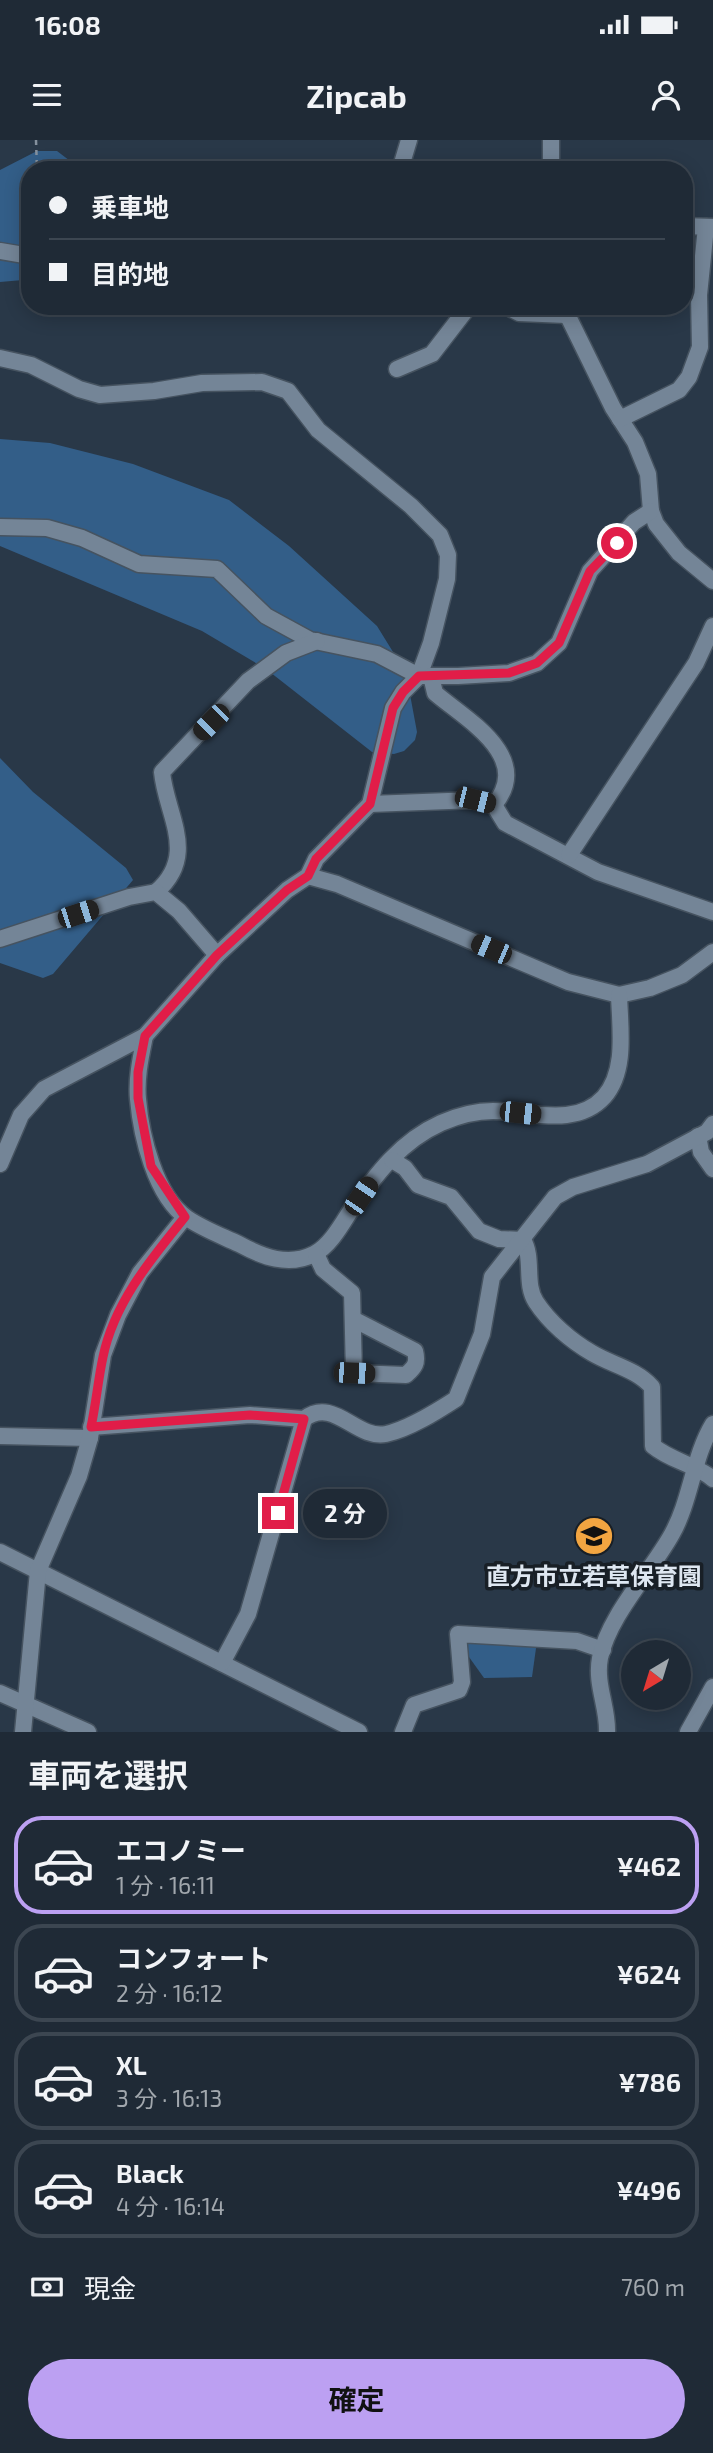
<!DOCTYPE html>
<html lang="ja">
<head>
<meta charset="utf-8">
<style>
  :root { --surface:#1f2a36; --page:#27323e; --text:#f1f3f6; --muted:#a1a7ad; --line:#3c4651; --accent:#bca0f2 }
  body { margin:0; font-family:"Exo 2","Noto Sans JP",sans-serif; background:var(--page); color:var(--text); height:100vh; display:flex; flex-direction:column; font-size:26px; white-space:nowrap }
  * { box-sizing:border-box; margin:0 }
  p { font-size:23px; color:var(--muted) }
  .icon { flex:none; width:38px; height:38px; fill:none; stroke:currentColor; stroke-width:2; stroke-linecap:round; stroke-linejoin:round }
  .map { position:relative; height:1592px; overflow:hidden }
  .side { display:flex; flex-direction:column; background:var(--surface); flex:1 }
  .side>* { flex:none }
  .banner { position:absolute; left:21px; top:21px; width:672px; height:154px; border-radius:28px; box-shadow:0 4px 18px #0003,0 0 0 2px var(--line); display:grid; align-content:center; height:154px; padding:0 28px; background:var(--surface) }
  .needle { width:46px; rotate:218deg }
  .fabs { position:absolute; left:621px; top:1500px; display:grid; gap:14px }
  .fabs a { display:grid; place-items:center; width:70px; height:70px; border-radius:50%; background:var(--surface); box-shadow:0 4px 18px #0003,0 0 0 2px var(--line); font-size:35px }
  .end { position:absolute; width:32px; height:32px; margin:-16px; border:9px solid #e11d48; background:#fff; box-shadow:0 0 0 4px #fff }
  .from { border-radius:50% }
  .bubble { position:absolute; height:49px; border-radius:24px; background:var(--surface); box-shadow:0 4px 18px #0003,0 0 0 2px var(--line); font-size:23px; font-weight:700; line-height:49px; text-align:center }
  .car { position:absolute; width:21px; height:42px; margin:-21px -10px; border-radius:9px; box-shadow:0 0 5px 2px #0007; background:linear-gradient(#222 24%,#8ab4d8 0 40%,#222 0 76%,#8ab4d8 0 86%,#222 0) }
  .banner b { display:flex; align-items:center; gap:24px; height:66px; font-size:26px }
  .banner b+b { border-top:2px solid var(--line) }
  .banner i { width:18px; height:18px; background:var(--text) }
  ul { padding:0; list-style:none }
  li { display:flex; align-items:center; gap:21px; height:98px; margin:0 14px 10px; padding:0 14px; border:4px solid var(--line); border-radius:28px }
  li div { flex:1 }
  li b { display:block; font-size:26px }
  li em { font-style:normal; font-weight:700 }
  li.active { border-color:var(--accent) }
  li>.icon { width:63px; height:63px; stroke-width:1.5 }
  h2 { padding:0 28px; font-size:32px; line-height:84px }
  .pay { display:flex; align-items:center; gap:18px; height:77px; padding:0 28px; font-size:26px }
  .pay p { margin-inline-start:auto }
  .cta { display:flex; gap:14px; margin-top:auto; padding:14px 28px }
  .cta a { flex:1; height:80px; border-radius:42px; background:var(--accent); color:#111; font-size:28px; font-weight:700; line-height:80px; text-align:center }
  .status { display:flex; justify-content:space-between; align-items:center; height:49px; padding:0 35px; background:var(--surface); direction:ltr }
  .status svg { height:19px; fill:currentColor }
  header { display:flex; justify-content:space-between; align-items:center; height:91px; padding:0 28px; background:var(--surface); font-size:32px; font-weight:700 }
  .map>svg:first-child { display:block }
  .green { fill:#335e88 }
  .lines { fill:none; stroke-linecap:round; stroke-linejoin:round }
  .minor-casing { stroke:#465360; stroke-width:19 }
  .path { stroke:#85919e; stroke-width:2.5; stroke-dasharray:5 5; stroke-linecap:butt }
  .minor { stroke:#748597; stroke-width:16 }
  .route { stroke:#e11d48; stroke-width:9 }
  .labels { text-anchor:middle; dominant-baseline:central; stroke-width:7; stroke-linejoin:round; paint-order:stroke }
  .poi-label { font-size:24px; font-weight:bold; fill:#dee7f1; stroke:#181f26 }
</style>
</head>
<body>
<div class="status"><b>16:08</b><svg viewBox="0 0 49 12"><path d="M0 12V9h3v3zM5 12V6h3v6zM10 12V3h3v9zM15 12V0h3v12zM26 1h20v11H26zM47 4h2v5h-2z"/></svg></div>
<header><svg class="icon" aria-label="menu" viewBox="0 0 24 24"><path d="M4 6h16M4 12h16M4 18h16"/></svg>Zipcab<svg class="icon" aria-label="person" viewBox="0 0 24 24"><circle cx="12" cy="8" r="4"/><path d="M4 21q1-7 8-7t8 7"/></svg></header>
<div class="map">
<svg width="713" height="1592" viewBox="0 0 713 1592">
  <rect width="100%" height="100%" fill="#293848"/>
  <!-- green -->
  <g class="green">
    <polygon points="37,11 57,11 82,30 30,30 30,136 23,140 0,142 0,30"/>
    <polygon points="0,299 50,303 133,324 229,360 289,406 377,486 406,533 417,592 415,600 404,611 394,614 372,612 266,529 202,491 0,406"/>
    <polygon points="0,618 33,652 126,728 133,740 53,834 43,838 0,823"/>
    <polygon points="465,1496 537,1501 532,1537 484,1538 464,1510"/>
  </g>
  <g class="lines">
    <!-- minor casing -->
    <g class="minor-casing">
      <g id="minor">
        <polyline points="551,0 551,30"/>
        <polyline points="400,30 409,0"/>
        <polyline points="684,86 713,87"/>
        <polyline points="0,111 30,116"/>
        <polyline points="506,166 519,173 566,175"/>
        <polyline points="563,166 613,268 635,302 648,334 651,371 656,384 679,413 713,441"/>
        <polyline points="0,218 31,225 79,249 100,255 154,251 202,243 262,242 288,251 318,290 411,366 440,395 448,415 447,439 431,503 419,536 403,552 393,568 370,664 316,719 308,736 287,750 217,815 145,896 44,949 21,975 0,1024"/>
        <polyline points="397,229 432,214 469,166"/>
        <polyline points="620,279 679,250 689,237 700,207 699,155 706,87"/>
        <polyline points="0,387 47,388 82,398 139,424 217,429 266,476 310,500 377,514 419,536 458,536 509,533 537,523 559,503 590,431 634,382 651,371"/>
        <path d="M431,536L435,553C465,579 534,616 494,665"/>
        <polyline points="370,664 475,660 494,665 505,683 598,732 713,772"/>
        <polyline points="569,715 696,523 713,486"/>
        <polyline points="308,736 337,744 568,842 619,855 650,848 682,835 713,812"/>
        <path d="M156,752C199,715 166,675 162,632L248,541L286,513L317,501"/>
        <polyline points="0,799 129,757 156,752 179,771 217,815"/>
        <path d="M145,896C141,916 136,938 138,959C141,995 155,1056 187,1078C203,1089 222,1096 239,1104C263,1117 288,1127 314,1114C330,1106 342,1084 351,1070C376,1034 401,1001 441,983C457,976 475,971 493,971C529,971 576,988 604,957C627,931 620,888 619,855"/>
        <polyline points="698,996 701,1012 713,1029"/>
        <polyline points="392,1020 405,1028 418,1045 451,1057 479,1091 499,1099 523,1100"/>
        <path d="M523,1100C534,1118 524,1144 536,1162C549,1182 571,1201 592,1213C612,1225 636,1229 652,1247L653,1306C671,1321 695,1324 713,1339"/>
        <path d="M316,1114L323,1129L352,1153L354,1233L406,1235C415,1227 418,1223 415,1211L353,1179"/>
        <polyline points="91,1287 250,1275 304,1279"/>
        <polyline points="0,1296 90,1298"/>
        <polyline points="0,1412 359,1592"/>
        <path d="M222,1523L248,1474L304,1279C334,1256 356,1300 386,1294C409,1289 436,1272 456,1259L482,1194L492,1137L555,1057L573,1047L647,1024L707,992L713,984"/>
        <polyline points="0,1553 88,1592"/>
        <polyline points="23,1592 38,1431 79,1336 90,1298 103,1215 118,1175 140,1133 185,1077"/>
        <polyline points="403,1592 414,1565 459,1550 462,1542 458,1494 577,1501 603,1510"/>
        <path d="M607,1592C608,1567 595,1544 600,1518C609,1475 651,1432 672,1394C691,1360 693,1317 713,1284"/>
        <polyline points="688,1592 713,1547"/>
      </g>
    </g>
    <!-- path -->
    <polyline class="path" points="36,0 37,30"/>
    <!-- minor -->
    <use href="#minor" class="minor"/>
  </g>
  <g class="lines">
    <!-- route -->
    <path class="route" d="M278,1373L304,1279L250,1275L91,1287C96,1264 98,1240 103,1217C114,1163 151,1119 185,1077L151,1026L138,958V932L145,896L217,815L287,750L308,736L316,719L370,664L393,568L403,552L419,536L509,533L537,523L559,503L590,431L617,403"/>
  </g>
  <!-- icons -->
  <defs>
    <g id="school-disc" transform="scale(2.0125)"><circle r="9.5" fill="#f2a541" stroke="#181f26"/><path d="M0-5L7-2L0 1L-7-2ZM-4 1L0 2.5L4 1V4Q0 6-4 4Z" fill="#111"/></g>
  </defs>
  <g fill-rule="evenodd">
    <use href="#school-disc" x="594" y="1396"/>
  </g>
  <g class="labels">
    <!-- poi labels -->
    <g class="poi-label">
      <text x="594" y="1435">直方市立若草保育園</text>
    </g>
  </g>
</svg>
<div class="fabs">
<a><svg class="needle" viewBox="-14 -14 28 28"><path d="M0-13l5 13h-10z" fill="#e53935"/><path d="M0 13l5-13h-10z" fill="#a1a7ad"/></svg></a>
</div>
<i class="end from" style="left:617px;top:403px"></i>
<i class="end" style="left:278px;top:1373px"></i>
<div class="bubble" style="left:303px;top:1349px;width:84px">2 分</div>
<i class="car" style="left:211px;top:582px;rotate:225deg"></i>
<i class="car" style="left:475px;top:660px;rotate:104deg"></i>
<i class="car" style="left:78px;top:774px;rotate:72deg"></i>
<i class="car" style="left:491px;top:809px;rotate:293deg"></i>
<i class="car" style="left:520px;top:973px;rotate:96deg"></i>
<i class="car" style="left:361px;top:1056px;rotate:34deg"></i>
<i class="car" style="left:354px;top:1233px;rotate:92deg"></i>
<div class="banner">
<b><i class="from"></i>乗車地</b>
<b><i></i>目的地</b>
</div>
</div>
<section class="side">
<h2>車両を選択</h2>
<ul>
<li class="active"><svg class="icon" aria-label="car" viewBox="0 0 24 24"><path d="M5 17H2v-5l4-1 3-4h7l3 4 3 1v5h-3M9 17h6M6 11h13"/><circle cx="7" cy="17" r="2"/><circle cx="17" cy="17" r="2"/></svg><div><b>エコノミー</b><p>1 分 · 16:11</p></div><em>¥462</em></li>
<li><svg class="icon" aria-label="car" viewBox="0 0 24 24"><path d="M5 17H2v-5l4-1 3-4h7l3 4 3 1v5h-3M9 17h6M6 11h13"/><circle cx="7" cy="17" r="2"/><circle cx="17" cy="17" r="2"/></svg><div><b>コンフォート</b><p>2 分 · 16:12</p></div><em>¥624</em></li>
<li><svg class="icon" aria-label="car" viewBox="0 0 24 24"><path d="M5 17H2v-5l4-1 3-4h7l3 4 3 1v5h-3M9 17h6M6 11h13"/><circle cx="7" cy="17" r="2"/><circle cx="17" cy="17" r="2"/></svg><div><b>XL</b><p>3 分 · 16:13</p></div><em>¥786</em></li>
<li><svg class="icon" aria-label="car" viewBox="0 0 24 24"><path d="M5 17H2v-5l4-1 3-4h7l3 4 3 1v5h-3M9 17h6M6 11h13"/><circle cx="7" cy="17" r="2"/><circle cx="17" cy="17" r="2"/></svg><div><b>Black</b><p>4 分 · 16:14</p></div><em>¥496</em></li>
</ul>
<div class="pay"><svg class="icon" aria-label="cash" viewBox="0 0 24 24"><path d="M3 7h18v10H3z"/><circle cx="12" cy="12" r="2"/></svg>現金<p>760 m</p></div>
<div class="cta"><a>確定</a></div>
</section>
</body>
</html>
